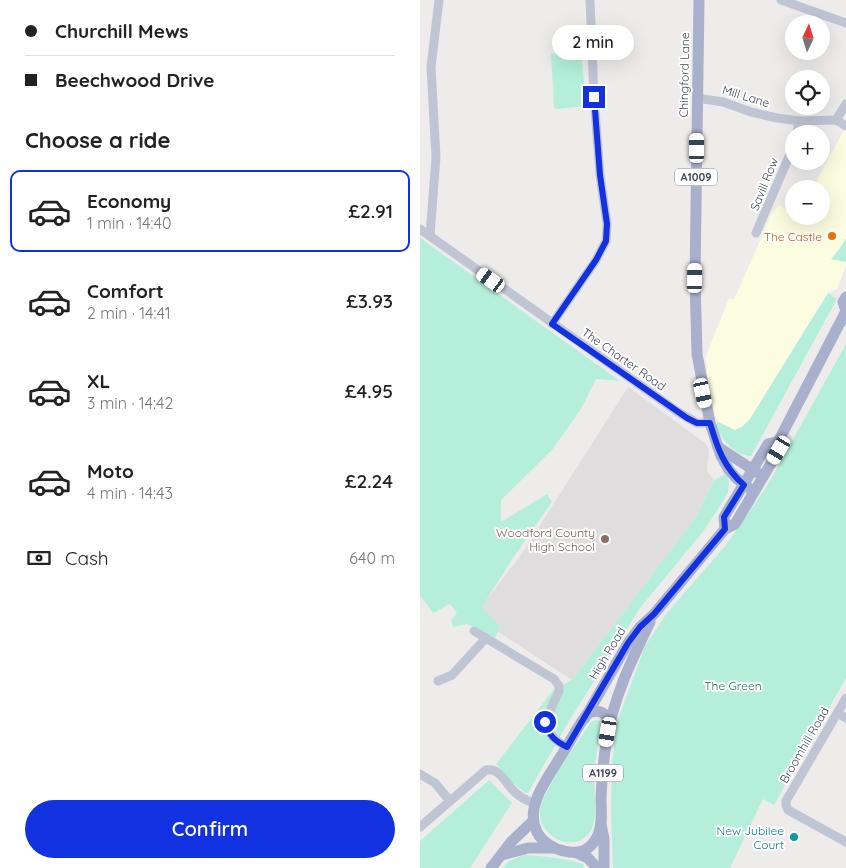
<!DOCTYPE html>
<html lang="en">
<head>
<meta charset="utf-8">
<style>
  :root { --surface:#fff; --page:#f6f6f6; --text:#222; --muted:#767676; --line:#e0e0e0; --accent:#1231e1 }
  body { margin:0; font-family:Quicksand,sans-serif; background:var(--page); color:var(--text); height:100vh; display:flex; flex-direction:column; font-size:19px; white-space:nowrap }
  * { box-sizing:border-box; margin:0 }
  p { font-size:16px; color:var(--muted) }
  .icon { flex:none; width:28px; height:28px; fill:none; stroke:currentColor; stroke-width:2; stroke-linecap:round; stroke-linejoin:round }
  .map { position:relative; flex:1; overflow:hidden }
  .details { display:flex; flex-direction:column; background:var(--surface); width:420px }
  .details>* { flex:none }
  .hud { display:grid; align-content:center; height:110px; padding:0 25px; background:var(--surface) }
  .needle { width:32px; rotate:4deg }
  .fabs { position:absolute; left:365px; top:15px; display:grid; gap:10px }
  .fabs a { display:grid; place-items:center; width:45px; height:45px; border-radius:50%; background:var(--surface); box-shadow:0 5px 20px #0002; font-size:25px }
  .end { position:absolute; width:22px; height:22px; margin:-11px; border:6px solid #1231e1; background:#fff; box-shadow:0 0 0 2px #fff }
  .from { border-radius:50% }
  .bubble { position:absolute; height:35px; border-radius:18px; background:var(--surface); box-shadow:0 5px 20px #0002; font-size:16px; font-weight:600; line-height:35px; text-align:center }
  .car { position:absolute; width:15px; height:30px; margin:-15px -8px; border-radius:6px; box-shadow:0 0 4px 1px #0007; background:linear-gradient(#fff 24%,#345 0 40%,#fff 0 76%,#345 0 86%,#fff 0) }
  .hud b { display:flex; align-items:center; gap:18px; height:48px; font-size:19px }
  .hud b+b { border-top:1px solid var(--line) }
  .hud i { width:12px; height:12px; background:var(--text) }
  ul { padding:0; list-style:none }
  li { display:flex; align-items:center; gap:15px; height:82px; margin:0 10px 8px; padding:0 15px; border:2px solid transparent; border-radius:10px }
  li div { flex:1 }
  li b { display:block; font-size:19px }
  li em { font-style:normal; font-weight:600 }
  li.selected { border-color:var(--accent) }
  li>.icon { width:45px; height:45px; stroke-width:1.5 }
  h2 { padding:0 25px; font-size:22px; line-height:60px }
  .pay { display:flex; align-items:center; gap:12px; height:55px; padding:0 25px; font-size:19px }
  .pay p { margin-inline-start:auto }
  .button { display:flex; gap:10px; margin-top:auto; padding:10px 25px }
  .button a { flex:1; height:58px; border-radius:30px; background:var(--accent); color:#fff; font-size:20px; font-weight:600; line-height:58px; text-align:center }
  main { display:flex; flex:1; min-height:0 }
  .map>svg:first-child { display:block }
  .commercial { fill:#fcfce1 }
  .education { fill:#dfdddd }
  .green { fill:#b5efdc }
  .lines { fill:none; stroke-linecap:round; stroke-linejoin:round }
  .minor { stroke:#c0c5d4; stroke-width:9 }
  .major { stroke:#a9b0cc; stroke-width:11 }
  .route { stroke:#1231e1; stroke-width:6 }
  .food-dot { fill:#e8710a; stroke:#fff; stroke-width:2 }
  .education-dot { fill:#8d6e63; stroke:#fff; stroke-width:2 }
  .culture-dot { fill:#0f9aa8; stroke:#fff; stroke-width:2 }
  .labels { text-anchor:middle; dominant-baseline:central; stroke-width:4; stroke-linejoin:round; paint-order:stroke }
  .shield { fill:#fff; stroke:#7b7f8b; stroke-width:1 }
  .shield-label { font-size:11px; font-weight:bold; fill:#434859 }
  .street-label { font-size:12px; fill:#434859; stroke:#fff }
  .food-label { font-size:12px; fill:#c56008; stroke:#fff; text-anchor:end }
  .education-label { font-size:12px; fill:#785e54; stroke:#fff; text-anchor:end }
  .park-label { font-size:12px; fill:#137b65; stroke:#fff }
  .culture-label { font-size:12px; fill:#0d838f; stroke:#fff; text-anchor:end }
</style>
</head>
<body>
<main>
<section class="details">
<div class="hud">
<b><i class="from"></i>Churchill Mews</b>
<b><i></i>Beechwood Drive</b>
</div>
<h2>Choose a ride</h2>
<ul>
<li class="selected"><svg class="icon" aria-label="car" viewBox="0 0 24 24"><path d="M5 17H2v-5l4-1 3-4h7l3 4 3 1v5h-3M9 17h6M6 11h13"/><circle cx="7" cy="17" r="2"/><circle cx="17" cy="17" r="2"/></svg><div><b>Economy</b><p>1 min · 14:40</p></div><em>£2.91</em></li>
<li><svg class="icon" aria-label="car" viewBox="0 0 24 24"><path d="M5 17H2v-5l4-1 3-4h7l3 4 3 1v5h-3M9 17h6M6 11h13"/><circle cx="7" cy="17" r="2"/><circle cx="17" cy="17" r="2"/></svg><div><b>Comfort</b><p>2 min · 14:41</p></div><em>£3.93</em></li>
<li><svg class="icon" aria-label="car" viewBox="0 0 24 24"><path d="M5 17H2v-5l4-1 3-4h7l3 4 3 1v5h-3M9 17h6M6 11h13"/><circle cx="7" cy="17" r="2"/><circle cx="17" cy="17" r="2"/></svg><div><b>XL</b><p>3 min · 14:42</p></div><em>£4.95</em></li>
<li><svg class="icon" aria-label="car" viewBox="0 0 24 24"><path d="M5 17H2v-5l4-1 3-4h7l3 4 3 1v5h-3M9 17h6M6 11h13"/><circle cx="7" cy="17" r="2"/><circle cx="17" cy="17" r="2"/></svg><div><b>Moto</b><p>4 min · 14:43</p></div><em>£2.24</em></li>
</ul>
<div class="pay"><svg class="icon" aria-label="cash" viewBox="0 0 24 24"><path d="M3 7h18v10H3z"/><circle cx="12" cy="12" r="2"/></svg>Cash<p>640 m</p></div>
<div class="button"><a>Confirm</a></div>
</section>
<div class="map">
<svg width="426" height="868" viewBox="0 0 426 868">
  <rect width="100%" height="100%" fill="#eeeceb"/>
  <!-- commercial -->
  <polygon class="commercial" points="424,130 426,131 426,265 417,289 408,293 330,419 322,427 314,430 300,424 295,416 287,377 286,356 309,298 314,300 352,213 360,205 376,217 401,216 401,189 392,189"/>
  <!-- education -->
  <polygon class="education" points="208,387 285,443 289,449 287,471 294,480 275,518 152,680 54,616 101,555"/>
  <!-- green -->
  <g class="green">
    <polygon points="161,52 166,106 136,109 134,107 131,54"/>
    <polygon points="0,238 200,381 176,379 161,409 132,450 81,500 81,522 127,494 132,502 91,561 62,607 80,627 75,638 47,624 33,627 31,620 37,613 30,604 13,613 0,595"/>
    <polygon points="426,238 426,262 411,259 420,248"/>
    <path d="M408,293L417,299L331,456C312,454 303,440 295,425L298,422L315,430L322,427L330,419Z"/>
    <polygon points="426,344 426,678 354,805 343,799 310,868 193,868 191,809 192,764 197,722 225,646 247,613 306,545 347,486"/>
    <polygon points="305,474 309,481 308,492 297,511 282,533 220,608 149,721 108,793 105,793 93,783 76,764 134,689 152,680 275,518 294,480"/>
    <path d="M176,720L180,721V724C179,742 175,759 174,777C174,792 178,817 171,830C157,856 117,837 120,810C122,791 159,741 171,722Z"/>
    <polygon points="69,780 92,803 50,868 0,868 0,841"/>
    <path d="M104,855C124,856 144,858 163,864L164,868H83L89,861Z"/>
  </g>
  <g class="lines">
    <!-- minor -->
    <g class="minor">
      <polyline points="361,0 426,23"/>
      <polyline points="277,98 303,102 331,112 357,118 379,121 416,120 426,126"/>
      <polyline points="416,120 426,104"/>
      <polyline points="377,134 379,121"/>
      <polyline points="0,229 258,412 277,423 290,423"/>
      <polyline points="336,233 374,145"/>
      <polyline points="10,236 16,157 11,67 19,0"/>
      <polyline points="132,324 176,260 186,241 187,224 180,175 174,97 170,0"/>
      <path d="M54,631L134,679L139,686V691C128,717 115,730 147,747"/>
      <polyline points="18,681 32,675 66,638"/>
      <polyline points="426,698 366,801 366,805 368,810 426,842"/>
      <polyline points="417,713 426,718"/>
      <polyline points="0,774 15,783 30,801"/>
      <path d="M0,827L66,770C79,768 84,780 91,788C97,795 106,801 115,803"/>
    </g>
    <!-- major -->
    <g class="major">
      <polyline points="279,0 275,278 277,354 290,423 301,456 309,470 316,478 334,492"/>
      <polyline points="298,447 338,473"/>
      <polyline points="305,529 304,517 348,444 358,442"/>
      <polyline points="165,718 208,643 220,627 234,614 305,529 315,524 359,450 358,442 426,311 423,302 426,297"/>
      <path d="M189,724C187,712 178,708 167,714C157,727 150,742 141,756C128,778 104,806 117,832C122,842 134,849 144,851C160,855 171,850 178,835C183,823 181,809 181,797C182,779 183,761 186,744C192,701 211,661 230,622"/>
      <polyline points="181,824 184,839 184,868"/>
      <polyline points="157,853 168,858 177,868"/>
      <polyline points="82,855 108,848 134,848"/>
      <polyline points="71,868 91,842 113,821"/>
    </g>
  </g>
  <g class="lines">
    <!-- route -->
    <path class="route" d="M125,722C129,736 135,741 147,747L208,643L220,627L234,614L305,529L304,517L324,485C304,468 297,447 290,423H277L267,418L132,324L176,260L186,241L187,224L180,175L174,97"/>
  </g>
  <!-- markers -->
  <circle class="food-dot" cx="412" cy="236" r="5"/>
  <circle class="education-dot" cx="185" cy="539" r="5"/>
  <circle class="culture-dot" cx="374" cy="837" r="5"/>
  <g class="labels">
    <!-- shield labels -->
    <g class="shield">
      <rect x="255" y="168.5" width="42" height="17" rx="4"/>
      <rect x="163" y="764.5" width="40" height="17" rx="4"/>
    </g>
    <g class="shield-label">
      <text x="276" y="177">A1009</text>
      <text x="183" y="773">A1199</text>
    </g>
    <!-- street labels -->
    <g class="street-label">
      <text transform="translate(264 75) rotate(-89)">Chingford Lane</text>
      <text transform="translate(326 96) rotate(17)">Mill Lane</text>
      <text transform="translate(344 184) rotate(-68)">Savill Row</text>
      <text transform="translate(204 359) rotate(35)">The Charter Road</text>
      <text transform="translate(187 653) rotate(-59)">High Road</text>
      <text transform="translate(384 745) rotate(-60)">Broomhill Road</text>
    </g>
    <!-- food labels -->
    <g class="food-label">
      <text x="402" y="236">The Castle</text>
    </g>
    <!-- education labels -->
    <g class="education-label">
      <text x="175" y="532">Woodford County<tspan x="175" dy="14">High School</tspan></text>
    </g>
    <!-- park labels -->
    <g class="park-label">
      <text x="313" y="685">The Green</text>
    </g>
    <!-- culture labels -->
    <g class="culture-label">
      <text x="364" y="830">New Jubilee<tspan x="364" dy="14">Court</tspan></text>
    </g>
  </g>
</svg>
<div class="fabs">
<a><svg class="needle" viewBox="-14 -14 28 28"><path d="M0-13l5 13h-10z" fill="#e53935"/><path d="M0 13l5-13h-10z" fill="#767676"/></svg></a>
<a><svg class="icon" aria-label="locate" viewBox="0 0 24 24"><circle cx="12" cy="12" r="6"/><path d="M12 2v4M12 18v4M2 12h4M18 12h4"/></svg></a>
<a>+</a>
<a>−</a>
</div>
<i class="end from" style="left:125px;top:722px"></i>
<i class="end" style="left:174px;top:97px"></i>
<div class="bubble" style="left:132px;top:25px;width:82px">2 min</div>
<i class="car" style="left:277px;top:148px;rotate:0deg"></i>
<i class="car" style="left:275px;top:278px;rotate:1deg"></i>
<i class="car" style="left:71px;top:280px;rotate:305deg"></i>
<i class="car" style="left:283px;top:393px;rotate:168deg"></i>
<i class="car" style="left:359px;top:450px;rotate:211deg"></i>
<i class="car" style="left:188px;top:732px;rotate:190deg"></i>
</div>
</main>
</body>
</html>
